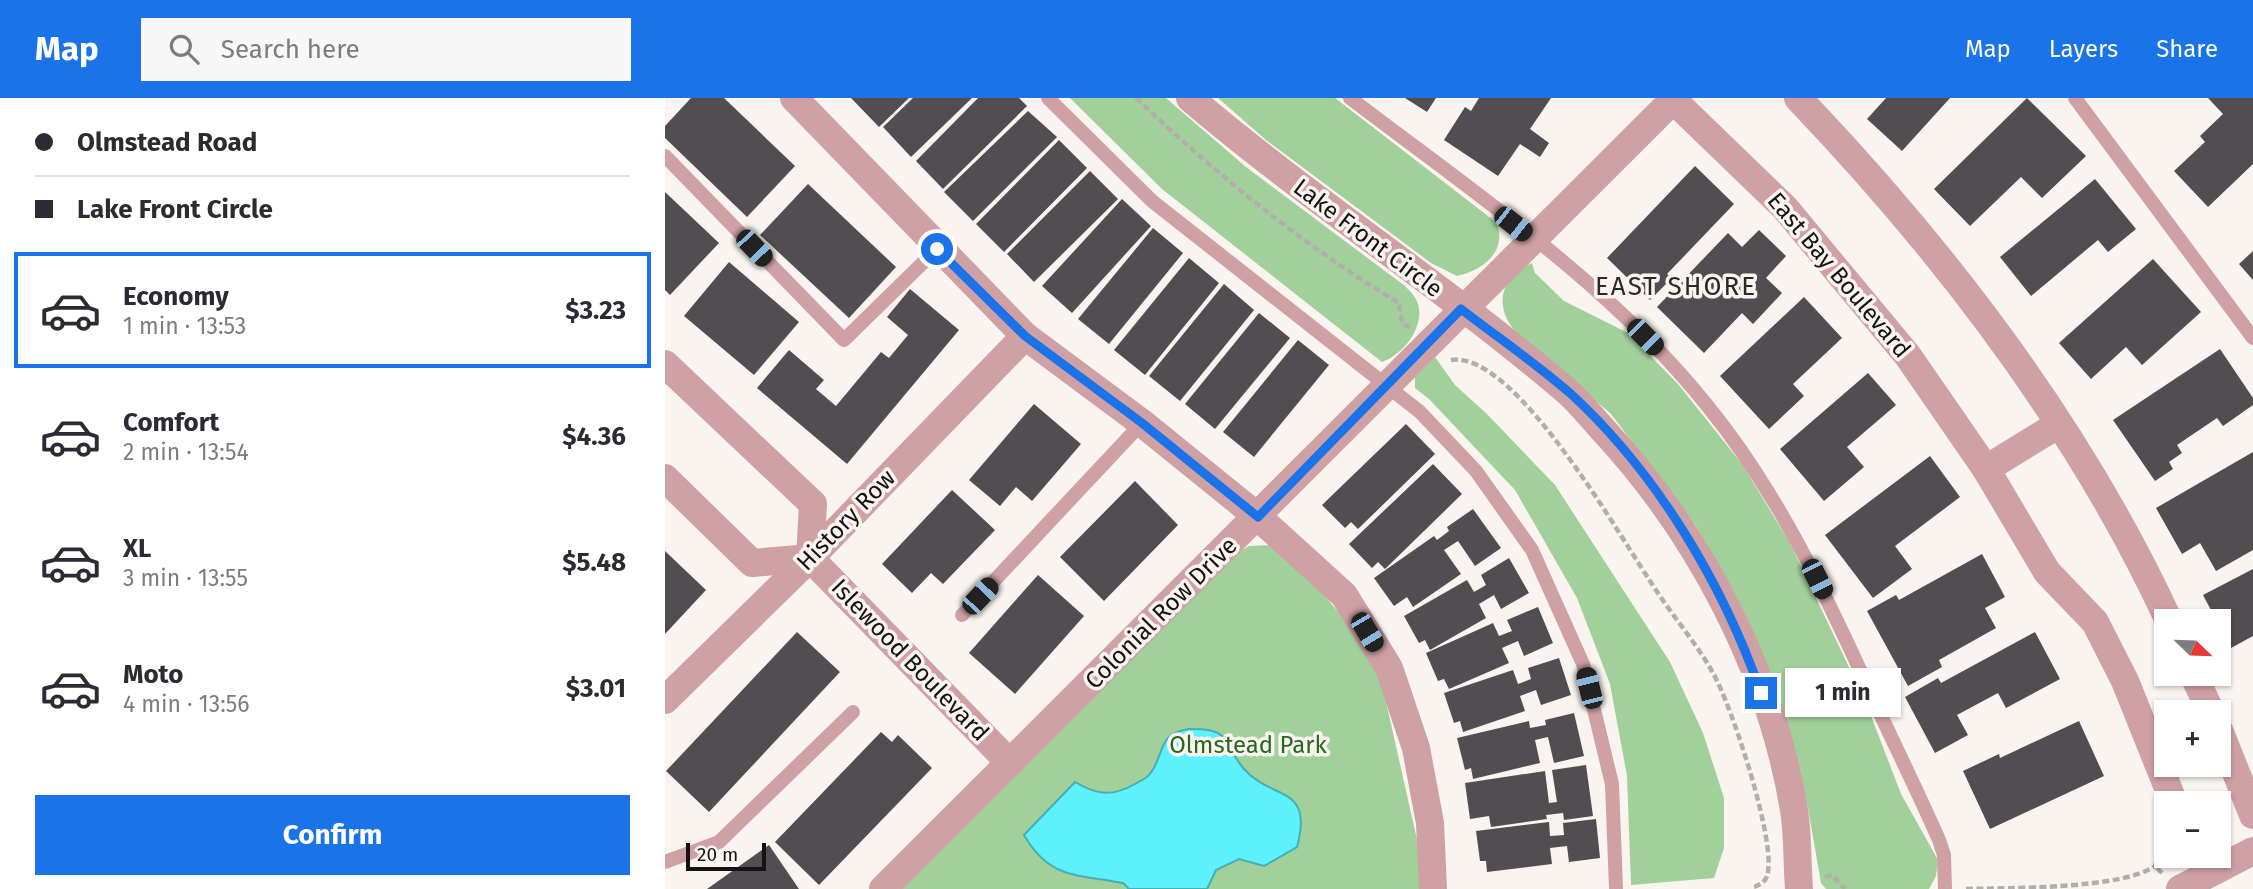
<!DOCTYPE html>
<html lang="en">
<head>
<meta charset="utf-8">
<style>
  :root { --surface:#fff; --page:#f7f7f7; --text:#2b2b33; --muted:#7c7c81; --line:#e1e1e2; --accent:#1a73e8 }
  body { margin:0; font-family:"Fira Sans",sans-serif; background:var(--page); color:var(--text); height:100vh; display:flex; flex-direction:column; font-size:26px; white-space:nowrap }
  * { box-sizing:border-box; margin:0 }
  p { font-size:23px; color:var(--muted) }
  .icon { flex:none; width:38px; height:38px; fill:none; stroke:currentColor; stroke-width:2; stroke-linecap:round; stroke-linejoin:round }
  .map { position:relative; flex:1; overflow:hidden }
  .side { display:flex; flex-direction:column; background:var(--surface); width:665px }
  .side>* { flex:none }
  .banner { display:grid; align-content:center; height:154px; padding:0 35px; background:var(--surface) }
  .needle { width:46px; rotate:113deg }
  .fabs { position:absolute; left:1489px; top:511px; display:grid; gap:14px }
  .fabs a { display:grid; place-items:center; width:77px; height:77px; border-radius:0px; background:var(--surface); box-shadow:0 2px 5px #0004; font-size:35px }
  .scale { position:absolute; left:21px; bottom:18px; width:80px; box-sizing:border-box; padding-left:7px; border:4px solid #151312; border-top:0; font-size:19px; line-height:24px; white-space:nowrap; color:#151312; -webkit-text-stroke:5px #f9f4ef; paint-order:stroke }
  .end { position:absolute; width:32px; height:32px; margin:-16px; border:9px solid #1a73e8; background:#fff; box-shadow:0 0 0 4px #fff }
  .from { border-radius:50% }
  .bubble { position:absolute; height:49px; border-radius:0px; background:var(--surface); box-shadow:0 2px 5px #0004; font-size:23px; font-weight:700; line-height:49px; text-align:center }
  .car { position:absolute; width:21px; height:42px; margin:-21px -10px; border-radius:9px; box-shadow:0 0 5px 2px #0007; background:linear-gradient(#222 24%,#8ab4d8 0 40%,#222 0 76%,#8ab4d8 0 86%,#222 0) }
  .banner b { display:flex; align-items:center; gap:24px; height:66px; font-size:26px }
  .banner b+b { border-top:2px solid var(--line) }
  .banner i { width:18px; height:18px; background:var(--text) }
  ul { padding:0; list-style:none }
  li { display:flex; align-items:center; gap:21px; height:116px; margin:0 14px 10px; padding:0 21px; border:4px solid transparent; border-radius:0px }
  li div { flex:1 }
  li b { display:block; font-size:26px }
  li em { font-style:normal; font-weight:700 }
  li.selected { border-color:var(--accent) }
  li>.icon { width:63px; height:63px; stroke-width:1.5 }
  .action { display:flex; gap:14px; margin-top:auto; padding:14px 35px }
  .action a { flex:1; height:80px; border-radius:0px; background:var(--accent); color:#fff; font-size:28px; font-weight:700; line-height:80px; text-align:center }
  header { display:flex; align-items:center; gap:42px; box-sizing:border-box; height:98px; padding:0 35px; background:var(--accent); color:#fff }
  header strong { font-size:33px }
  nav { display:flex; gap:38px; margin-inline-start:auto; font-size:24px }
  .search { width:490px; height:63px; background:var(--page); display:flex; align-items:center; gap:18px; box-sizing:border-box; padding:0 24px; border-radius:0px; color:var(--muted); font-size:26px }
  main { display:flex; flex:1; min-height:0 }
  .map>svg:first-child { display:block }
  .green { fill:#a2d09b }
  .water { fill:#5df1fc; stroke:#47aeb6; stroke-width:2 }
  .building { fill:#514d51 }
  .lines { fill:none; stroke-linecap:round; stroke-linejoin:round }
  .path { stroke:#b2aeab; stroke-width:4.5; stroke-dasharray:7 3.5; stroke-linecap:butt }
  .service { stroke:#cfa0a4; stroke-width:14 }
  .minor { stroke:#cfa0a4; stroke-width:28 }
  .route { stroke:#1a73e8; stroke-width:9 }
  .labels { text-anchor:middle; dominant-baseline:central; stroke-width:7; stroke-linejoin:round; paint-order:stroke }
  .street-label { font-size:24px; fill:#151312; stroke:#f9f4ef }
  .park-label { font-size:24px; fill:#28671e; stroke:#f9f4ef }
  .neighbourhood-label { font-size:26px; letter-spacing:2px; fill:#2c2825; stroke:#f9f4ef }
</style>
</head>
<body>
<header>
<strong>Map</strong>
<div class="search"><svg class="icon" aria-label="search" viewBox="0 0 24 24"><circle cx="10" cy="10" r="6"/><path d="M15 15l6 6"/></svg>Search here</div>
<nav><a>Map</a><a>Layers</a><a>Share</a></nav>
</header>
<main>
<section class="side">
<div class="banner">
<b><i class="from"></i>Olmstead Road</b>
<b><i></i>Lake Front Circle</b>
</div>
<ul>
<li class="selected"><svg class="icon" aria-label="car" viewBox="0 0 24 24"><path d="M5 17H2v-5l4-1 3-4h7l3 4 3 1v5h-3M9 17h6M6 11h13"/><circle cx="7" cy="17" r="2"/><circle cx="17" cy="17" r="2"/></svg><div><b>Economy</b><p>1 min · 13:53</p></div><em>$3.23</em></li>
<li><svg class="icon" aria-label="car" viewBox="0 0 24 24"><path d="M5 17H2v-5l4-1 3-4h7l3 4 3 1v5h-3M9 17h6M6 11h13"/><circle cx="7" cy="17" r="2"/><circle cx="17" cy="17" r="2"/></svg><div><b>Comfort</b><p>2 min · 13:54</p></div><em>$4.36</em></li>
<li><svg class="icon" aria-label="car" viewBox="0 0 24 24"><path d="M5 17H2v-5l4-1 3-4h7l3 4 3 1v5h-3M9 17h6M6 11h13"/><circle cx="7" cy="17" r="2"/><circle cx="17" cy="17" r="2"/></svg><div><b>XL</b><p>3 min · 13:55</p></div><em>$5.48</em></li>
<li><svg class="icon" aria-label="car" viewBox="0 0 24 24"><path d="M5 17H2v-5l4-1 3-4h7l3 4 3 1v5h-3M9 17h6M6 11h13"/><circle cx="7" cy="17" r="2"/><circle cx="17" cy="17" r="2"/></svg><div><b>Moto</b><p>4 min · 13:56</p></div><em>$3.01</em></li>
</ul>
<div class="action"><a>Confirm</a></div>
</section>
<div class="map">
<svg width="1588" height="791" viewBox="0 0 1588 791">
  <rect width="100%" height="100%" fill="#f9f4ef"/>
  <!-- green -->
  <g class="green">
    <path d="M405,0H501L581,69L740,188C745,193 751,199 753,206C760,229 738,257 717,264L497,91Z"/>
    <path d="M553,0H670L832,125C842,154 818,172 792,178L766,165L601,42Z"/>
    <path d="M867,165L870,175L899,203L963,235L1013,286L1077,366L1125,445L1201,605L1236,696L1273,762L1271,778L1264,791H1161L1156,785L1143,710L1126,642L1068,494L1031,428L946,316L849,232C828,205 837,179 867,165Z"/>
    <polygon points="770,259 790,287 822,316 890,387 1005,564 1038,635 1059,700 1059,750 1049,780 966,787 962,678 945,586 912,500 850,392 764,301 750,290 750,279"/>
    <polygon points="609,447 632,464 684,527 715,577 757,764 755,791 236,791 570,456 584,448"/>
  </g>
  <!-- water -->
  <path class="water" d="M524,631C568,630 556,644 579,671C607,703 649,686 632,749L599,768L574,761L551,772L542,791H464L458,785C413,776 385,782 359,737L410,684C432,697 447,699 470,686C474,683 481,681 484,677C500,659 491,635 524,631Z"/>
  <!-- building -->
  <g class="building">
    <polygon points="26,0 59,0 130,68 82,119 0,40 0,28"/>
    <polygon points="186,0 244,0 214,29"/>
    <polygon points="248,0 307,0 246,59 218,29"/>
    <polygon points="313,0 354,0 362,8 278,91 251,63"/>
    <polygon points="740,0 771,0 762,14"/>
    <polygon points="814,0 886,0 865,31 884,45 875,59 855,46 833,78 779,42 800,9 806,13"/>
    <polygon points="1221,0 1285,0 1237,53 1202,21"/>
    <polygon points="1362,0 1421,58 1377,100 1356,79 1305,128 1269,91"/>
    <polygon points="1543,0 1588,0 1588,66 1543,109 1509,73 1540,44 1535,38 1558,16"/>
    <polygon points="363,13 392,39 308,123 279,94"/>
    <polygon points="394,42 422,70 339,154 311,126"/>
    <polygon points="1030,68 1069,106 1002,176 1007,180 985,202 942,160"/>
    <polygon points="425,73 453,101 369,184 342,156"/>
    <polygon points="1430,81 1471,131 1443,154 1433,142 1366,198 1335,159"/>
    <polygon points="143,86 231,169 184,220 95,137"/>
    <polygon points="0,94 54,145 5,197 0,192"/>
    <polygon points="457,101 486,128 407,215 377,188"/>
    <polygon points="488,130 518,155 444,246 413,221"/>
    <polygon points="1094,132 1121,158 1101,180 1117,195 1088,226 1077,215 1039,255 992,209 1063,135 1077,149"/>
    <polygon points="1588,153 1588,182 1574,166"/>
    <polygon points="524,160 554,185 480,277 449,252"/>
    <polygon points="1488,161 1536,214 1477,267 1461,249 1426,281 1394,245"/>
    <polygon points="64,164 134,224 89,277 19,218"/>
    <polygon points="559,186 589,212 515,303 484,278"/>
    <polygon points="245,191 294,232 182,366 92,290 124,252 159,282 151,291 171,308 216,254 224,260 243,237 222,219"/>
    <polygon points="1139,199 1177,240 1128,286 1139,298 1104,331 1055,278"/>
    <polygon points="594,215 625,240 550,331 520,306"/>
    <polygon points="633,242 664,267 589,359 558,334"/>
    <polygon points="1555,251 1588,300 1588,307 1558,328 1552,320 1512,347 1517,355 1504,364 1508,371 1490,383 1448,322"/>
    <polygon points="1203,275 1231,307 1182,349 1199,369 1159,403 1115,351"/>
    <polygon points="369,306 416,346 367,403 351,389 335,408 304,382"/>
    <polygon points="741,326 770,356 693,431 686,424 680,430 657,407"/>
    <polygon points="1588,354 1588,452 1551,473 1535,445 1517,456 1491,410"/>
    <polygon points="1265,358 1295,399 1230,448 1247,471 1208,500 1160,437"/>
    <polygon points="768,366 797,396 720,471 713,464 707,470 684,446"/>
    <polygon points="470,383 513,427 439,503 395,459"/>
    <polygon points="287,392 330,432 278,486 266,475 247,495 217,466"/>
    <polygon points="808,411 836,450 810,468 793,443 779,452 796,476 748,509 742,499 729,508 709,480 769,438 772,442 784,433 782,429"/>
    <polygon points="0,453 41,492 0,536"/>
    <polygon points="1317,456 1340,499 1320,510 1331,530 1274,562 1277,569 1243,588 1202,513 1231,497 1234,502"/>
    <polygon points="844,460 864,495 836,511 829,497 814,506 821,520 765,552 760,542 754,545 739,518 802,482 809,494 821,487 816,477"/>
    <polygon points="1588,471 1588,538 1566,550 1538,497"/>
    <polygon points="373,477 419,518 350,596 304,555"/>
    <polygon points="873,509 888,545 859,558 853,543 837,550 844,565 784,591 779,581 773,583 761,555 828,525 834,538 847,533 842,522"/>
    <polygon points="132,534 175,574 44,714 1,673"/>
    <polygon points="1370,534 1395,581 1341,610 1333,595 1292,617 1303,637 1270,655 1240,599 1273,580 1276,585"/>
    <polygon points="894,560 906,597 876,607 871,592 855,598 860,613 798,634 795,623 789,625 779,595 848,572 853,586 866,581 863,570"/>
    <polygon points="909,615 919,658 889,665 883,639 870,642 875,665 808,681 806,670 800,672 792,640 864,623 865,630 881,627 880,622"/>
    <polygon points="1414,623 1439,678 1325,731 1298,673 1334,656 1335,660"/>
    <polygon points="216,634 227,644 233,637 267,670 154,787 110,744"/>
    <polygon points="921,667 928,718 899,722 898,715 881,717 882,721 826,729 824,718 805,721 800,685 880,673 884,705 892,704 887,672"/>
    <polygon points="931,721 935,760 904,764 902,748 885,750 887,766 822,774 821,763 815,763 811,733 884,724 885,738 899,737 898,725"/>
    <polygon points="104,747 134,791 42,791"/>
  </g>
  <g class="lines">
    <!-- path -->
    <g class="path">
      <path d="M471,0C551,76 639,148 734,205L737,226L745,229"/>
      <path d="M786,262C851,252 957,443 991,492C1009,520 1032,546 1048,575C1066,606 1113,747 1102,778C1100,784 1096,786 1091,788L1092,791"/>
      <polyline points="1497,775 1490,768 1497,747 1502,748"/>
      <polyline points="1160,779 1167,777 1180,791"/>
      <path d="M1301,791C1344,790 1458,791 1490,768"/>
    </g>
    <!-- service -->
    <g class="service">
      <polyline points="383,0 487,103 755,314 811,373 867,452 918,566 947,686 951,791"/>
      <path d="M685,0C808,94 943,184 1041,306C1113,394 1160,495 1207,598C1229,646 1253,694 1274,742L1279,757L1280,791"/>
      <polyline points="1410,0 1588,240"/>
      <polyline points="0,58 179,242 272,151"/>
      <polyline points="297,517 477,325"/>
      <polyline points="0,764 54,744 188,614"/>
    </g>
    <!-- minor -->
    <g class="minor">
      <polyline points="129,0 360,238 477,325 593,419 679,497 724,570 751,650 765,725 768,791"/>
      <path d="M525,0C647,104 783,191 904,295C917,307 928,321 940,334C1035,437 1106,573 1129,712C1133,737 1132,765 1134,791"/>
      <polyline points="1006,0 1120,110 1243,258 1321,371 1382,474 1430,524 1460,583 1509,705"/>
      <path d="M1133,0C1281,155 1414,328 1504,523"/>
      <polyline points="0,266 148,406 145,460 345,665"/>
      <polyline points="1321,371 1394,326"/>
      <polyline points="0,380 87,465 145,460"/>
      <polyline points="1528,576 1546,614"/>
      <polyline points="0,602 145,460 360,238"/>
      <polyline points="1554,632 1588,717"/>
      <polyline points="218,791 1010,0"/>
      <polyline points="1515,791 1588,753"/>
    </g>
  </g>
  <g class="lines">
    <!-- route -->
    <path class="route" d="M272,151L360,238L477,325L593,419L796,211C832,239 872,266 906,296C992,375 1058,486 1096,595"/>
  </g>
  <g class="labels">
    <!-- street labels -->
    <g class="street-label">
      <text transform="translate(703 140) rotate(37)">Lake Front Circle</text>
      <text transform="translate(1174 177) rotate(50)">East Bay Boulevard</text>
      <text transform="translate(181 422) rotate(-46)">History Row</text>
      <text transform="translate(496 515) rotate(-45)">Colonial Row Drive</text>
      <text transform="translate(245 562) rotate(46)">Islewood Boulevard</text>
    </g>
    <!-- park labels -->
    <g class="park-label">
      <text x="583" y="647">Olmstead Park</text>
    </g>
    <!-- neighbourhood labels -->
    <g class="neighbourhood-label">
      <text x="1011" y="188">EAST SHORE</text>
    </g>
  </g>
</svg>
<div class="fabs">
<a><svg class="needle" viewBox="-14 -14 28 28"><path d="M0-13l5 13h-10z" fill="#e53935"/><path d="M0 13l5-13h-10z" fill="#7c7c81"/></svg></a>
<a>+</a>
<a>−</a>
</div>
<div class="scale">20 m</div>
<i class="end from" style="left:272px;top:151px"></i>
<i class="end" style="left:1096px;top:595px"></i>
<div class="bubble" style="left:1120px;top:570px;width:116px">1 min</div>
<i class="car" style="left:848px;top:126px;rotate:128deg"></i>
<i class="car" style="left:89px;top:150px;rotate:136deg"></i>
<i class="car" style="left:980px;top:239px;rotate:135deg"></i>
<i class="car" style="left:1152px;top:481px;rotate:153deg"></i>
<i class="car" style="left:315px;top:498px;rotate:43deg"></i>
<i class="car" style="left:702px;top:534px;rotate:149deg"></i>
<i class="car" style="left:924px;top:590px;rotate:346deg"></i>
</div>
</main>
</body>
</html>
